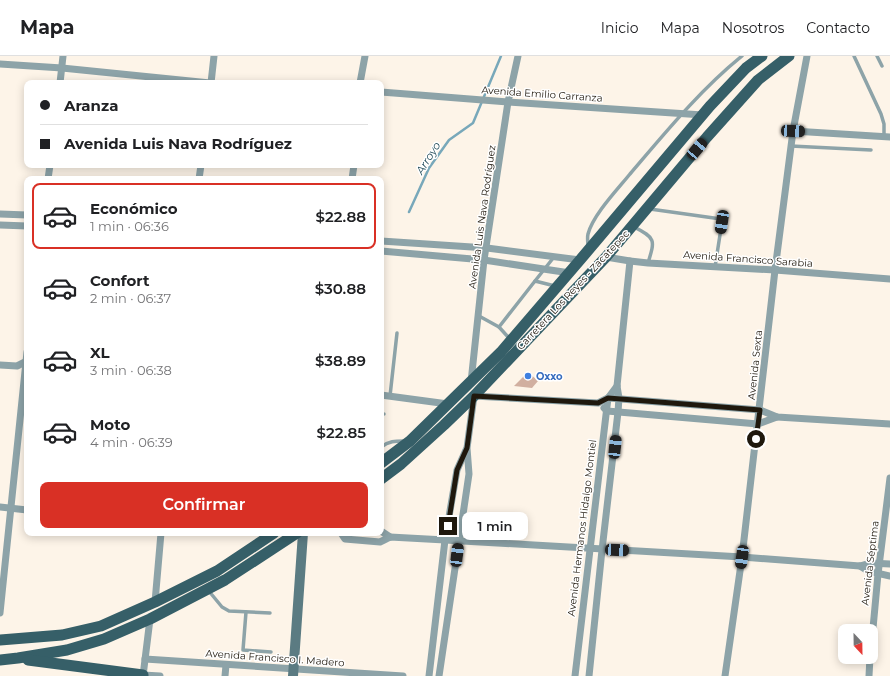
<!DOCTYPE html>
<html lang="es">
<head>
<meta charset="utf-8">
<style>
  :root { --surface:#fff; --page:#f2f2f2; --text:#202124; --muted:#757577; --line:#e0e0e0; --accent:#d93025 }
  body { margin:0; font-family:Montserrat,sans-serif; background:var(--page); color:var(--text); height:100vh; display:flex; flex-direction:column; font-size:15px; white-space:nowrap }
  * { box-sizing:border-box; margin:0 }
  p { font-size:13px; color:var(--muted) }
  .icon { flex:none; width:22px; height:22px; fill:none; stroke:currentColor; stroke-width:2; stroke-linecap:round; stroke-linejoin:round }
  .map { position:relative; flex:1; overflow:hidden }
  .side { position:absolute; left:24px; top:120px; width:360px; height:360px; display:flex; flex-direction:column; background:var(--surface); border-radius:8px; box-shadow:0 2px 10px #0003 }
  .side>* { flex:none }
  .hud { position:absolute; left:24px; top:24px; width:360px; height:88px; border-radius:8px; box-shadow:0 2px 10px #0003; display:grid; align-content:center; height:88px; padding:0 16px; background:var(--surface) }
  .needle { width:26px; rotate:158deg }
  .controls { position:absolute; left:838px; top:568px; display:grid; gap:8px }
  .controls a { display:grid; place-items:center; width:40px; height:40px; border-radius:8px; background:var(--surface); box-shadow:0 2px 10px #0003; font-size:20px }
  .end { position:absolute; width:18px; height:18px; margin:-9px; border:5px solid #1f180d; background:#fff; box-shadow:0 0 0 2px #fff }
  .from { border-radius:50% }
  .bubble { position:absolute; height:28px; border-radius:8px; background:var(--surface); box-shadow:0 2px 10px #0003; font-size:13px; font-weight:600; line-height:28px; text-align:center }
  .car { position:absolute; width:12px; height:24px; margin:-12px -6px; border-radius:5px; box-shadow:0 0 3px 1px #0007; background:linear-gradient(#222 24%,#8ab4d8 0 40%,#222 0 76%,#8ab4d8 0 86%,#222 0) }
  .hud b { display:flex; align-items:center; gap:14px; height:38px; font-size:15px }
  .hud b+b { border-top:1px solid var(--line) }
  .hud i { width:10px; height:10px; background:var(--text) }
  ul { padding:7px 0 0; list-style:none }
  li { display:flex; align-items:center; gap:12px; height:66px; margin:0 8px 6px; padding:0 8px; border:2px solid transparent; border-radius:8px }
  li div { flex:1 }
  li b { display:block; font-size:15px }
  li em { font-style:normal; font-weight:600 }
  li.on { border-color:var(--accent) }
  li>.icon { width:36px; height:36px; stroke-width:1.5 }
  .action { display:flex; gap:8px; margin-top:auto; padding:8px 16px }
  .action a { flex:1; height:46px; border-radius:8px; background:var(--accent); color:#fff; font-size:16px; font-weight:600; line-height:46px; text-align:center }
  header { display:flex; align-items:center; gap:24px; box-sizing:border-box; height:56px; padding:0 20px; background:var(--surface); border-bottom:1px solid var(--line) }
  header strong { font-size:19px }
  nav { display:flex; gap:22px; margin-inline-start:auto; font-size:14px }
  .map>svg:first-child { display:block }
  .lines { fill:none; stroke-linecap:round; stroke-linejoin:round }
  .stream { stroke:#78a8ba; stroke-width:2.5 }
  .building { fill:#d1afa0 }
  .service { stroke:#8da3a8; stroke-width:3.5 }
  .minor { stroke:#8da3a8; stroke-width:7 }
  .secondary { stroke:#5b7b82; stroke-width:10 }
  .primary { stroke:#365f68; stroke-width:11 }
  .route { stroke:#1f180d; stroke-width:5 }
  .shop-dot { fill:#3f7fe0; stroke:#fff; stroke-width:1.5 }
  .labels { text-anchor:middle; dominant-baseline:central; stroke-width:3; stroke-linejoin:round; paint-order:stroke }
  .street-label { font-size:10px; fill:#1f180d; stroke:#fff }
  .shop-label { font-size:10px; font-weight:bold; fill:#366cbe; stroke:#fff; text-anchor:start }
  .water-label { font-size:11px; font-style:italic; fill:#184351; stroke:#fff }
</style>
</head>
<body>
<header>
<strong>Mapa</strong>
<nav><a>Inicio</a><a>Mapa</a><a>Nosotros</a><a>Contacto</a></nav>
</header>
<div class="map">
<svg width="890" height="620" viewBox="0 0 890 620">
  <rect width="100%" height="100%" fill="#fdf4e8"/>
  <g class="lines">
    <!-- stream -->
    <polyline class="stream" points="409,156 429,112 449,84 473,67 501,0"/>
  </g>
  <!-- building -->
  <polygon class="building" points="528,316 538,325 532,332 514,330"/>
  <g class="lines">
    <!-- service -->
    <g class="service">
      <polyline points="854,0 881,58 884,68 884,80"/>
      <polyline points="877,0 882,10"/>
      <polyline points="791,90 871,94"/>
      <polyline points="650,153 721,163 722,166 715,211"/>
      <path d="M634,171C656,182 655,184 648,207"/>
      <path d="M588,191C588,187 587,182 588,178C593,159 617,134 630,118C665,77 700,34 742,0"/>
      <polyline points="535,225 554,201"/>
      <polyline points="479,260 499,271"/>
      <polyline points="509,282 499,271 535,225 555,230"/>
      <polyline points="390,340 397,277"/>
      <polyline points="381,358 384,358"/>
      <path d="M381,391C389,385 395,385 404,385"/>
      <polyline points="208,534 222,551 229,555 270,557"/>
      <polyline points="246,556 243,594 271,596"/>
    </g>
    <!-- minor -->
    <g class="minor">
      <polyline points="0,8 62,12 210,27"/>
      <polyline points="60,27 63,0"/>
      <polyline points="211,27 214,0"/>
      <polyline points="360,27 365,0"/>
      <polyline points="381,36 508,46 703,59"/>
      <polyline points="793,75 890,81"/>
      <polyline points="48,123 50,109"/>
      <polyline points="199,123 201,109"/>
      <polyline points="352,123 354,109"/>
      <polyline points="0,158 27,159"/>
      <polyline points="0,169 27,170"/>
      <polyline points="381,185 487,192 580,204"/>
      <polyline points="381,195 484,204 570,217"/>
      <polyline points="606,201 630,205 648,207 775,214 890,223"/>
      <polyline points="0,309 17,310 27,305"/>
      <polyline points="471,326 484,204 508,46 518,0"/>
      <polyline points="381,339 448,348"/>
      <polyline points="604,352 607,355 758,368 777,361"/>
      <polyline points="0,451 27,454"/>
      <polyline points="381,475 390,481"/>
      <polyline points="341,477 345,483 380,486 390,481 445,484 742,501 860,510 870,507 890,508"/>
      <polyline points="860,510 868,515 890,520"/>
      <polyline points="155,546 161,477"/>
      <polyline points="0,557 27,296"/>
      <polyline points="871,594 878,518 890,422"/>
      <polyline points="145,603 403,620"/>
      <polyline points="143,619 160,620"/>
      <polyline points="143,620 150,563"/>
      <polyline points="225,620 226,609"/>
      <polyline points="429,620 445,484 457,414 466,394"/>
      <polyline points="439,620 469,418 467,392 474,340 598,347 608,342 760,354 777,361 890,368"/>
      <polyline points="575,620 608,342 617,330"/>
      <polyline points="589,620 602,494 618,356 619,342 617,330 630,205"/>
      <polyline points="725,620 742,501 775,214 793,75 807,0"/>
      <polyline points="869,620 870,601"/>
    </g>
    <!-- secondary -->
    <polyline class="secondary" points="293,620 303,477"/>
    <!-- primary -->
    <g class="primary">
      <polyline points="381,407 410,385 501,296 580,204 710,50 746,12 762,0"/>
      <polyline points="381,423 401,408 444,369 474,340 606,201 707,81 758,24 789,0"/>
      <polyline points="0,584 62,579 101,570 155,546 217,515 274,477"/>
      <polyline points="0,604 18,602 67,594 104,583 150,563 225,524 297,477"/>
      <polyline points="28,604 143,619"/>
    </g>
  </g>
  <g class="lines">
    <!-- route -->
    <polyline class="route" points="448,470 457,414 467,392 474,340 598,347 608,342 760,354 756,383"/>
  </g>
  <!-- markers -->
  <circle class="shop-dot" cx="528" cy="320" r="4"/>
  <g class="labels">
    <!-- street labels -->
    <g class="street-label">
      <text transform="translate(542 38) rotate(4)">Avenida Emilio Carranza</text>
      <text transform="translate(482 161) rotate(-82)">Avenida Luis Nava Rodríguez</text>
      <text transform="translate(748 203) rotate(4)">Avenida Francisco Sarabia</text>
      <text transform="translate(573 234) rotate(-47)">Carretera Los Reyes - Zacatepec</text>
      <text transform="translate(755 309) rotate(-84)">Avenida Sexta</text>
      <text transform="translate(582 472) rotate(-83)">Avenida Hermanos Hidalgo Montiel</text>
      <text transform="translate(870 507) rotate(-83)">Avenida Séptima</text>
      <text transform="translate(275 602) rotate(4)">Avenida Francisco I. Madero</text>
    </g>
    <!-- shop labels -->
    <g class="shop-label">
      <text x="536" y="320">Oxxo</text>
    </g>
    <!-- water labels -->
    <g class="water-label">
      <text transform="translate(428 102) rotate(-58)">Arroyo</text>
    </g>
  </g>
</svg>
<div class="controls">
<a><svg class="needle" viewBox="-14 -14 28 28"><path d="M0-13l5 13h-10z" fill="#e53935"/><path d="M0 13l5-13h-10z" fill="#757577"/></svg></a>
</div>
<i class="end from" style="left:756px;top:383px"></i>
<i class="end" style="left:448px;top:470px"></i>
<div class="bubble" style="left:462px;top:456px;width:66px">1 min</div>
<i class="car" style="left:793px;top:75px;rotate:93deg"></i>
<i class="car" style="left:697px;top:93px;rotate:40deg"></i>
<i class="car" style="left:722px;top:166px;rotate:189deg"></i>
<i class="car" style="left:615px;top:391px;rotate:6deg"></i>
<i class="car" style="left:617px;top:494px;rotate:93deg"></i>
<i class="car" style="left:457px;top:499px;rotate:7deg"></i>
<i class="car" style="left:742px;top:501px;rotate:188deg"></i>
<div class="hud">
<b><i class="from"></i>Aranza</b>
<b><i></i>Avenida Luis Nava Rodríguez</b>
</div>
<section class="side">
<ul>
<li class="on"><svg class="icon" aria-label="car" viewBox="0 0 24 24"><path d="M5 17H2v-5l4-1 3-4h7l3 4 3 1v5h-3M9 17h6M6 11h13"/><circle cx="7" cy="17" r="2"/><circle cx="17" cy="17" r="2"/></svg><div><b>Económico</b><p>1 min · 06:36</p></div><em>$22.88</em></li>
<li><svg class="icon" aria-label="car" viewBox="0 0 24 24"><path d="M5 17H2v-5l4-1 3-4h7l3 4 3 1v5h-3M9 17h6M6 11h13"/><circle cx="7" cy="17" r="2"/><circle cx="17" cy="17" r="2"/></svg><div><b>Confort</b><p>2 min · 06:37</p></div><em>$30.88</em></li>
<li><svg class="icon" aria-label="car" viewBox="0 0 24 24"><path d="M5 17H2v-5l4-1 3-4h7l3 4 3 1v5h-3M9 17h6M6 11h13"/><circle cx="7" cy="17" r="2"/><circle cx="17" cy="17" r="2"/></svg><div><b>XL</b><p>3 min · 06:38</p></div><em>$38.89</em></li>
<li><svg class="icon" aria-label="car" viewBox="0 0 24 24"><path d="M5 17H2v-5l4-1 3-4h7l3 4 3 1v5h-3M9 17h6M6 11h13"/><circle cx="7" cy="17" r="2"/><circle cx="17" cy="17" r="2"/></svg><div><b>Moto</b><p>4 min · 06:39</p></div><em>$22.85</em></li>
</ul>
<div class="action"><a>Confirmar</a></div>
</section>
</div>
</body>
</html>
